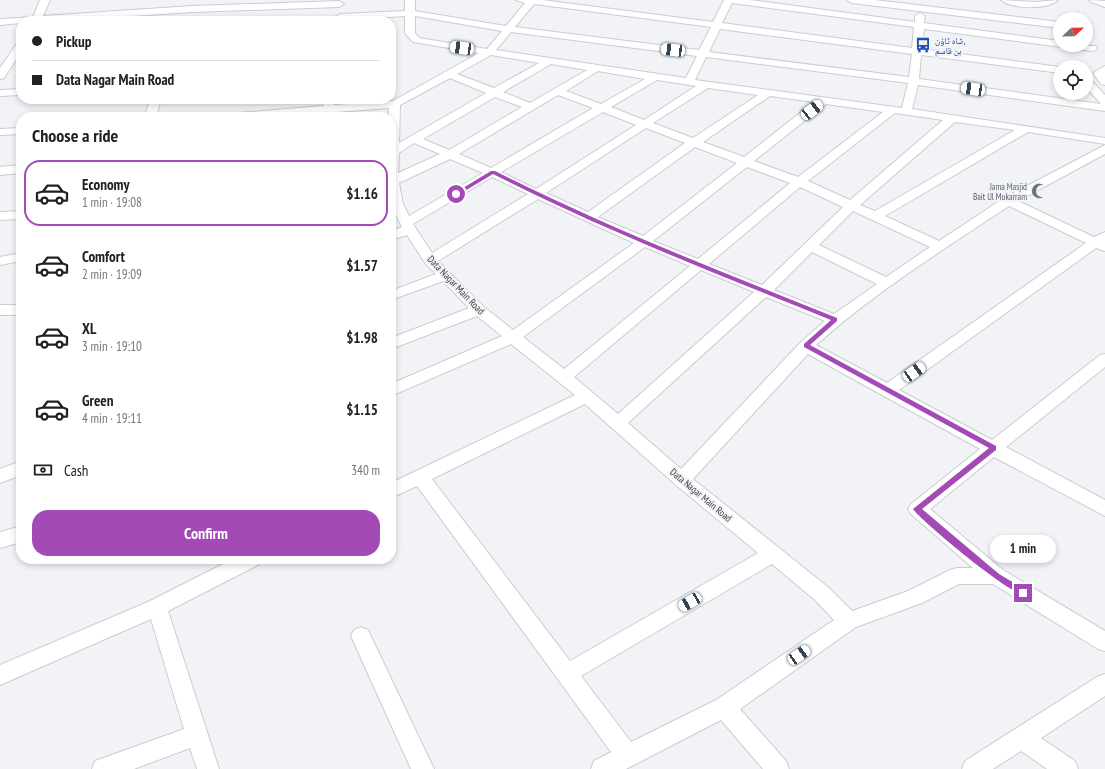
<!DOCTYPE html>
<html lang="en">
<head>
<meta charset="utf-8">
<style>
  :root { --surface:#fff; --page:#f2f2f2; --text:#202124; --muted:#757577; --line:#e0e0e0; --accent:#a34ab6 }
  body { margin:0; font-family:"PT Sans Narrow","Noto Naskh Arabic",sans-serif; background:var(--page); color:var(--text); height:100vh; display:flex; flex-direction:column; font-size:15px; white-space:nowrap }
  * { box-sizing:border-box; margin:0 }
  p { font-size:13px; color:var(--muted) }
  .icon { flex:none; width:22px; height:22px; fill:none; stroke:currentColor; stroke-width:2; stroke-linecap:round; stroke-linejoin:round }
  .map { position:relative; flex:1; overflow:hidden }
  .drawer { position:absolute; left:16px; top:112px; width:380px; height:452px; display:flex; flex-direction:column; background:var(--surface); border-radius:16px; box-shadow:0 2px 6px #0003 }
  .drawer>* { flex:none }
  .hud { position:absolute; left:16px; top:16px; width:380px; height:88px; border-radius:16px; box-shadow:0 2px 6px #0003; display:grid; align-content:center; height:88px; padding:0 16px; background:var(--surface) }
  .needle { width:26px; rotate:68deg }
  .fabs { position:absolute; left:1053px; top:12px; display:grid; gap:8px }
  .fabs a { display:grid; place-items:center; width:40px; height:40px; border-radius:50%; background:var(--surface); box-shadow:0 2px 6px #0003; font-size:20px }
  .end { position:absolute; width:18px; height:18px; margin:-9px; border:5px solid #a34ab6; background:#fff; box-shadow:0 0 0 2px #fff }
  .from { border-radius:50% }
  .bubble { position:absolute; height:28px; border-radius:14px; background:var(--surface); box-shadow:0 2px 6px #0003; font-size:13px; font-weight:700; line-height:28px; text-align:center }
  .car { position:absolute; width:12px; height:24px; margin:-12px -6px; border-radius:5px; box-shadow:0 0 3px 1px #0007; background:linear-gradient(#fff 24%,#345 0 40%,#fff 0 76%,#345 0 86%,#fff 0) }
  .hud b { display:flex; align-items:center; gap:14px; height:38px; font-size:15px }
  .hud b+b { border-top:1px solid var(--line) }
  .hud i { width:10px; height:10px; background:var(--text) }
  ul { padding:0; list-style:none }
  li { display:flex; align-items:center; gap:12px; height:66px; margin:0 8px 6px; padding:0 8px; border:2px solid transparent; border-radius:16px }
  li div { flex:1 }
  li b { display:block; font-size:15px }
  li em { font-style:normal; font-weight:700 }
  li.active { border-color:var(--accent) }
  li>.icon { width:36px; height:36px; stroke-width:1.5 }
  h2 { padding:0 16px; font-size:18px; line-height:48px }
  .pay { display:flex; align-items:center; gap:10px; height:44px; padding:0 16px; font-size:15px }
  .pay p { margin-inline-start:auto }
  .button { display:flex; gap:8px; margin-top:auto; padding:8px 16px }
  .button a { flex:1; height:46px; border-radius:16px; background:var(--accent); color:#fff; font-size:16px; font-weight:700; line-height:46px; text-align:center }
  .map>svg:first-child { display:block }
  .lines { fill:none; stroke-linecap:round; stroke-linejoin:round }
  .street-casing { stroke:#cbccd0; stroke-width:2 }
  .street { fill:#fff; fill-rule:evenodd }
  .route { fill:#a34ab6 }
  .labels { text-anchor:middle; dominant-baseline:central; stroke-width:4; stroke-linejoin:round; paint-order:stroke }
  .far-transit-label { font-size:9px; fill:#164399; stroke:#f2f3f7; text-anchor:start }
  .far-worship-label { font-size:9px; fill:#5b616d; stroke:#f2f3f7; text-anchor:end }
  .street-label { font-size:10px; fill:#3c3c3e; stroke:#f2f3f7 }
</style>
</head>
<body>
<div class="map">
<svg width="1105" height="769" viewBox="0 0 1105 769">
  <rect width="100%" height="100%" fill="#f2f3f7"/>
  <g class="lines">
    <!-- street casing -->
    <g class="street-casing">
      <g id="street">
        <polygon points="40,0 50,0 43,16 192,6 339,1 344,4 339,7 192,12 56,21 21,21 21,23 0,25 0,19 33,17"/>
        <path d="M405,0H415V11L506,26L525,3L516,0H542L713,22L724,0H750L915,22V16L920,13L925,16L924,23L1060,41V45L1096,46L1097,48L1096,50L1092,51L924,29L922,49L1060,67V73L921,55L919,79L1101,104L1086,87V78L1090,79L1105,95V111L918,85L912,109L1105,138V144L1028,132L885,216L939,241L1004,198L1105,145V154L1018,201L1094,237L1105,232V251L1096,248L899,390L992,440L1100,355L1105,354V367L1006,447L1105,500V516L994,457L930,509L1003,570L1105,631V651L1098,649L993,584H959L922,603L856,627L740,709L786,761L789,769H763L721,720L626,769H591L594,761L611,752L417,486L391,498V483L575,395L511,344L391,396V384L502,336L477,316L391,349V338L469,308L443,281L391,300V291L436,274L425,263L407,235L391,240V231L402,227L391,205V117H389V108L269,117H221L227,114L323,106L324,99H334V105L393,101L479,53L413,42L405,33V16L340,20L335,17L340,14L405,11ZM732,3L914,27L912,48L722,23ZM534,4L711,27L699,50L515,27ZM415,16L502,31L487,49L419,38L415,33ZM720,29L912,54L909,77L709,52ZM511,32L697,56L686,78L496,50ZM491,55L539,63L494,88L457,74ZM706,57L908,83L902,108L695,80ZM551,64L587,70L530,103L503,92ZM598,71L645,79L601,104L566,91ZM450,78L486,93L399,143L400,105ZM657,80L696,86L644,120L611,107ZM708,88L758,95L693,138L653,123ZM558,95L593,108L491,168L459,154ZM770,96L814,102L744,157L703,142ZM495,97L522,107L449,150L423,139ZM826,104L883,112L798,177L754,161ZM603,112L636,125L536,189L501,172ZM895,113L943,120L850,200L808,181ZM955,122L1015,130L875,211L860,205ZM646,128L685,143L588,212L546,193ZM414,143L440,154L398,173L399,153ZM695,147L737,163L643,236L598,217ZM450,159L483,173L409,216L403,204L399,183ZM747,167L790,183L698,259L653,241ZM492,177L528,194L432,253L413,224ZM800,187L843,207L762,285L709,264ZM538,199L634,243L513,330L484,307L438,261ZM1009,206L1086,243L887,383L816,345C874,293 944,249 1009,206ZM853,211L930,247L886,277L819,245ZM645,247L690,266L564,369L523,337ZM812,252L877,284L834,314L774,290ZM701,270L754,292L618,414L574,377ZM766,297L825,321L801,342L681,469L628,423ZM808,354L980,449L911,504L908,509L911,514L973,568H957L950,570L908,591L852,611L829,588L693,479ZM585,404L676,485L758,553L570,661L432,479ZM772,564L815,600L834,620L716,700L631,742L581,676Z"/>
        <polygon points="847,0 875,0 1060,22 1060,28 852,3"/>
        <path d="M1001,0L1036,2L1058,0C1048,10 1011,9 1001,0Z"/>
        <polygon points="1089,0 1105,1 1105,7 1091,2"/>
        <polygon points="21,41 21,52 4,78 0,79 0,68 18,42"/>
        <polygon points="1105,66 1105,85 1101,84 1093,73"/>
        <polygon points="21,89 21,95 0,96 0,90"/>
        <polygon points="151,99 161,99 156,117 144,117"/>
        <polygon points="21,128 21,134 0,135 0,129"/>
        <polygon points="21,165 21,173 0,175 0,167"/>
        <polygon points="21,211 21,219 0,220 0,212"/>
        <polygon points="21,253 21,261 0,265 0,257"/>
        <rect x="0" y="305" width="21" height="10"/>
        <polygon points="21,461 21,475 0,483 0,469"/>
        <polygon points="21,526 21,542 0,548 0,532"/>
        <polygon points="233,559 261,559 258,565 168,611 219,769 197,769 190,748 134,769 92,769 95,761 184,729 151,619 0,685 0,665 150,601"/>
        <polygon points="361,627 368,630 434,769 411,769 351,636 354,630"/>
        <polygon points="1105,674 1105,696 1041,738 1075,761 1078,769 1047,769 1021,751 993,769 962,769 965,761 1097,677"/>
      </g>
    </g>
    <!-- street -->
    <use href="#street" class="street"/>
  </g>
  <!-- route -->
  <path class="route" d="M491,171H495C606,227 722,272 837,318V321L810,345L996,446V450L922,509L999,574L1026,590V595C1015,599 921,521 913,509L989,448L804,347V344L831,320C717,274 603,230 493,174L458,195L453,194Z"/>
  <!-- icons -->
  <defs>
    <g id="bus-bare" transform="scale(1.2)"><path d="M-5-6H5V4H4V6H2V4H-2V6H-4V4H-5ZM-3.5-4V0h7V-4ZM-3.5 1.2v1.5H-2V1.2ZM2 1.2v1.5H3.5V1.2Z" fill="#1a4fb4" stroke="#f2f3f7" stroke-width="2.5" paint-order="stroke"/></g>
    <g id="mosque-bare" transform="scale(1.2)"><path d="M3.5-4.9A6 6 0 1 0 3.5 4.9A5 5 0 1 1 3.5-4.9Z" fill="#6b7280" stroke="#f2f3f7" stroke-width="2.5" paint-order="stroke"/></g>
  </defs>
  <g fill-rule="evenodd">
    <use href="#bus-bare" x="923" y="45"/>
    <use href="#mosque-bare" x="1039" y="191"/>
  </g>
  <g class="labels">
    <!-- far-transit labels -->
    <g class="far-transit-label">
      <text x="935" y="40">شاہ ٹاؤن،<tspan x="935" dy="10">بن قاسم</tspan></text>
    </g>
    <!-- far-worship labels -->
    <g class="far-worship-label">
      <text x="1027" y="186">Jama Masjid<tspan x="1027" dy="10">Bait Ul Mukarram</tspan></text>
    </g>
    <!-- street labels -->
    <g class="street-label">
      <text transform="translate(456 285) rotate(46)">Data Nagar Main Road</text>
      <text transform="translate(701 495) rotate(40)">Data Nagar Main Road</text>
    </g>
  </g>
</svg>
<div class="fabs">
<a><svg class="needle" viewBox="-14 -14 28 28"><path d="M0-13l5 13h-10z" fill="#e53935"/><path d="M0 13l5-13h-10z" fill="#757577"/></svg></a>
<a><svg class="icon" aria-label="locate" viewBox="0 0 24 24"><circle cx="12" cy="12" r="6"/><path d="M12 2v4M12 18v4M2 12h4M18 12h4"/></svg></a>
</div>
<i class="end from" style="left:456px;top:194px"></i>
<i class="end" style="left:1023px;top:593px"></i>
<div class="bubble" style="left:990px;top:535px;width:66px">1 min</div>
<i class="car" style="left:462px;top:48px;rotate:278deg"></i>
<i class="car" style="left:673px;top:50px;rotate:277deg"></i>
<i class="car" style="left:973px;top:89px;rotate:278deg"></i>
<i class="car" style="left:812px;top:110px;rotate:52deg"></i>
<i class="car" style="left:914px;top:372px;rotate:55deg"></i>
<i class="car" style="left:690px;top:602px;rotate:240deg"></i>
<i class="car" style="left:799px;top:655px;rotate:55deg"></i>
<div class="hud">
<b><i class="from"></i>Pickup</b>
<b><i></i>Data Nagar Main Road</b>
</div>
<section class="drawer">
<h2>Choose a ride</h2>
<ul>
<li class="active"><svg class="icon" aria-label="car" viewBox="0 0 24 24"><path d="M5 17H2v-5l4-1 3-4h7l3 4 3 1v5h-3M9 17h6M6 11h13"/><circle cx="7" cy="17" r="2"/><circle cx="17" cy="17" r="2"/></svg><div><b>Economy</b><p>1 min · 19:08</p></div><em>$1.16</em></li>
<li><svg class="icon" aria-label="car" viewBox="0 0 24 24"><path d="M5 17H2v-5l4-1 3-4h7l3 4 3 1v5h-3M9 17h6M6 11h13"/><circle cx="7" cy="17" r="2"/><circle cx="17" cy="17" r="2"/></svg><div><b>Comfort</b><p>2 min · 19:09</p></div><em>$1.57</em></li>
<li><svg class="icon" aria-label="car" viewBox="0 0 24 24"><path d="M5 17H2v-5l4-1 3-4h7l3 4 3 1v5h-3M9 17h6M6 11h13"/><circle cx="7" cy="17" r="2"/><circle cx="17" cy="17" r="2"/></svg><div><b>XL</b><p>3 min · 19:10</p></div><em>$1.98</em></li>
<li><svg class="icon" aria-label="car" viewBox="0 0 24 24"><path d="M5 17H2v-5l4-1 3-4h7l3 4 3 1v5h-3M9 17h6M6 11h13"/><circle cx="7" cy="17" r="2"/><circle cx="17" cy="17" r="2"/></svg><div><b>Green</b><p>4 min · 19:11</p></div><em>$1.15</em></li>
</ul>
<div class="pay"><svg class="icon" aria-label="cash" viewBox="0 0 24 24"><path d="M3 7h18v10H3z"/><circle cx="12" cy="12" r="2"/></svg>Cash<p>340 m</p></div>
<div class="button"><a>Confirm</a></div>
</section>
</div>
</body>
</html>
